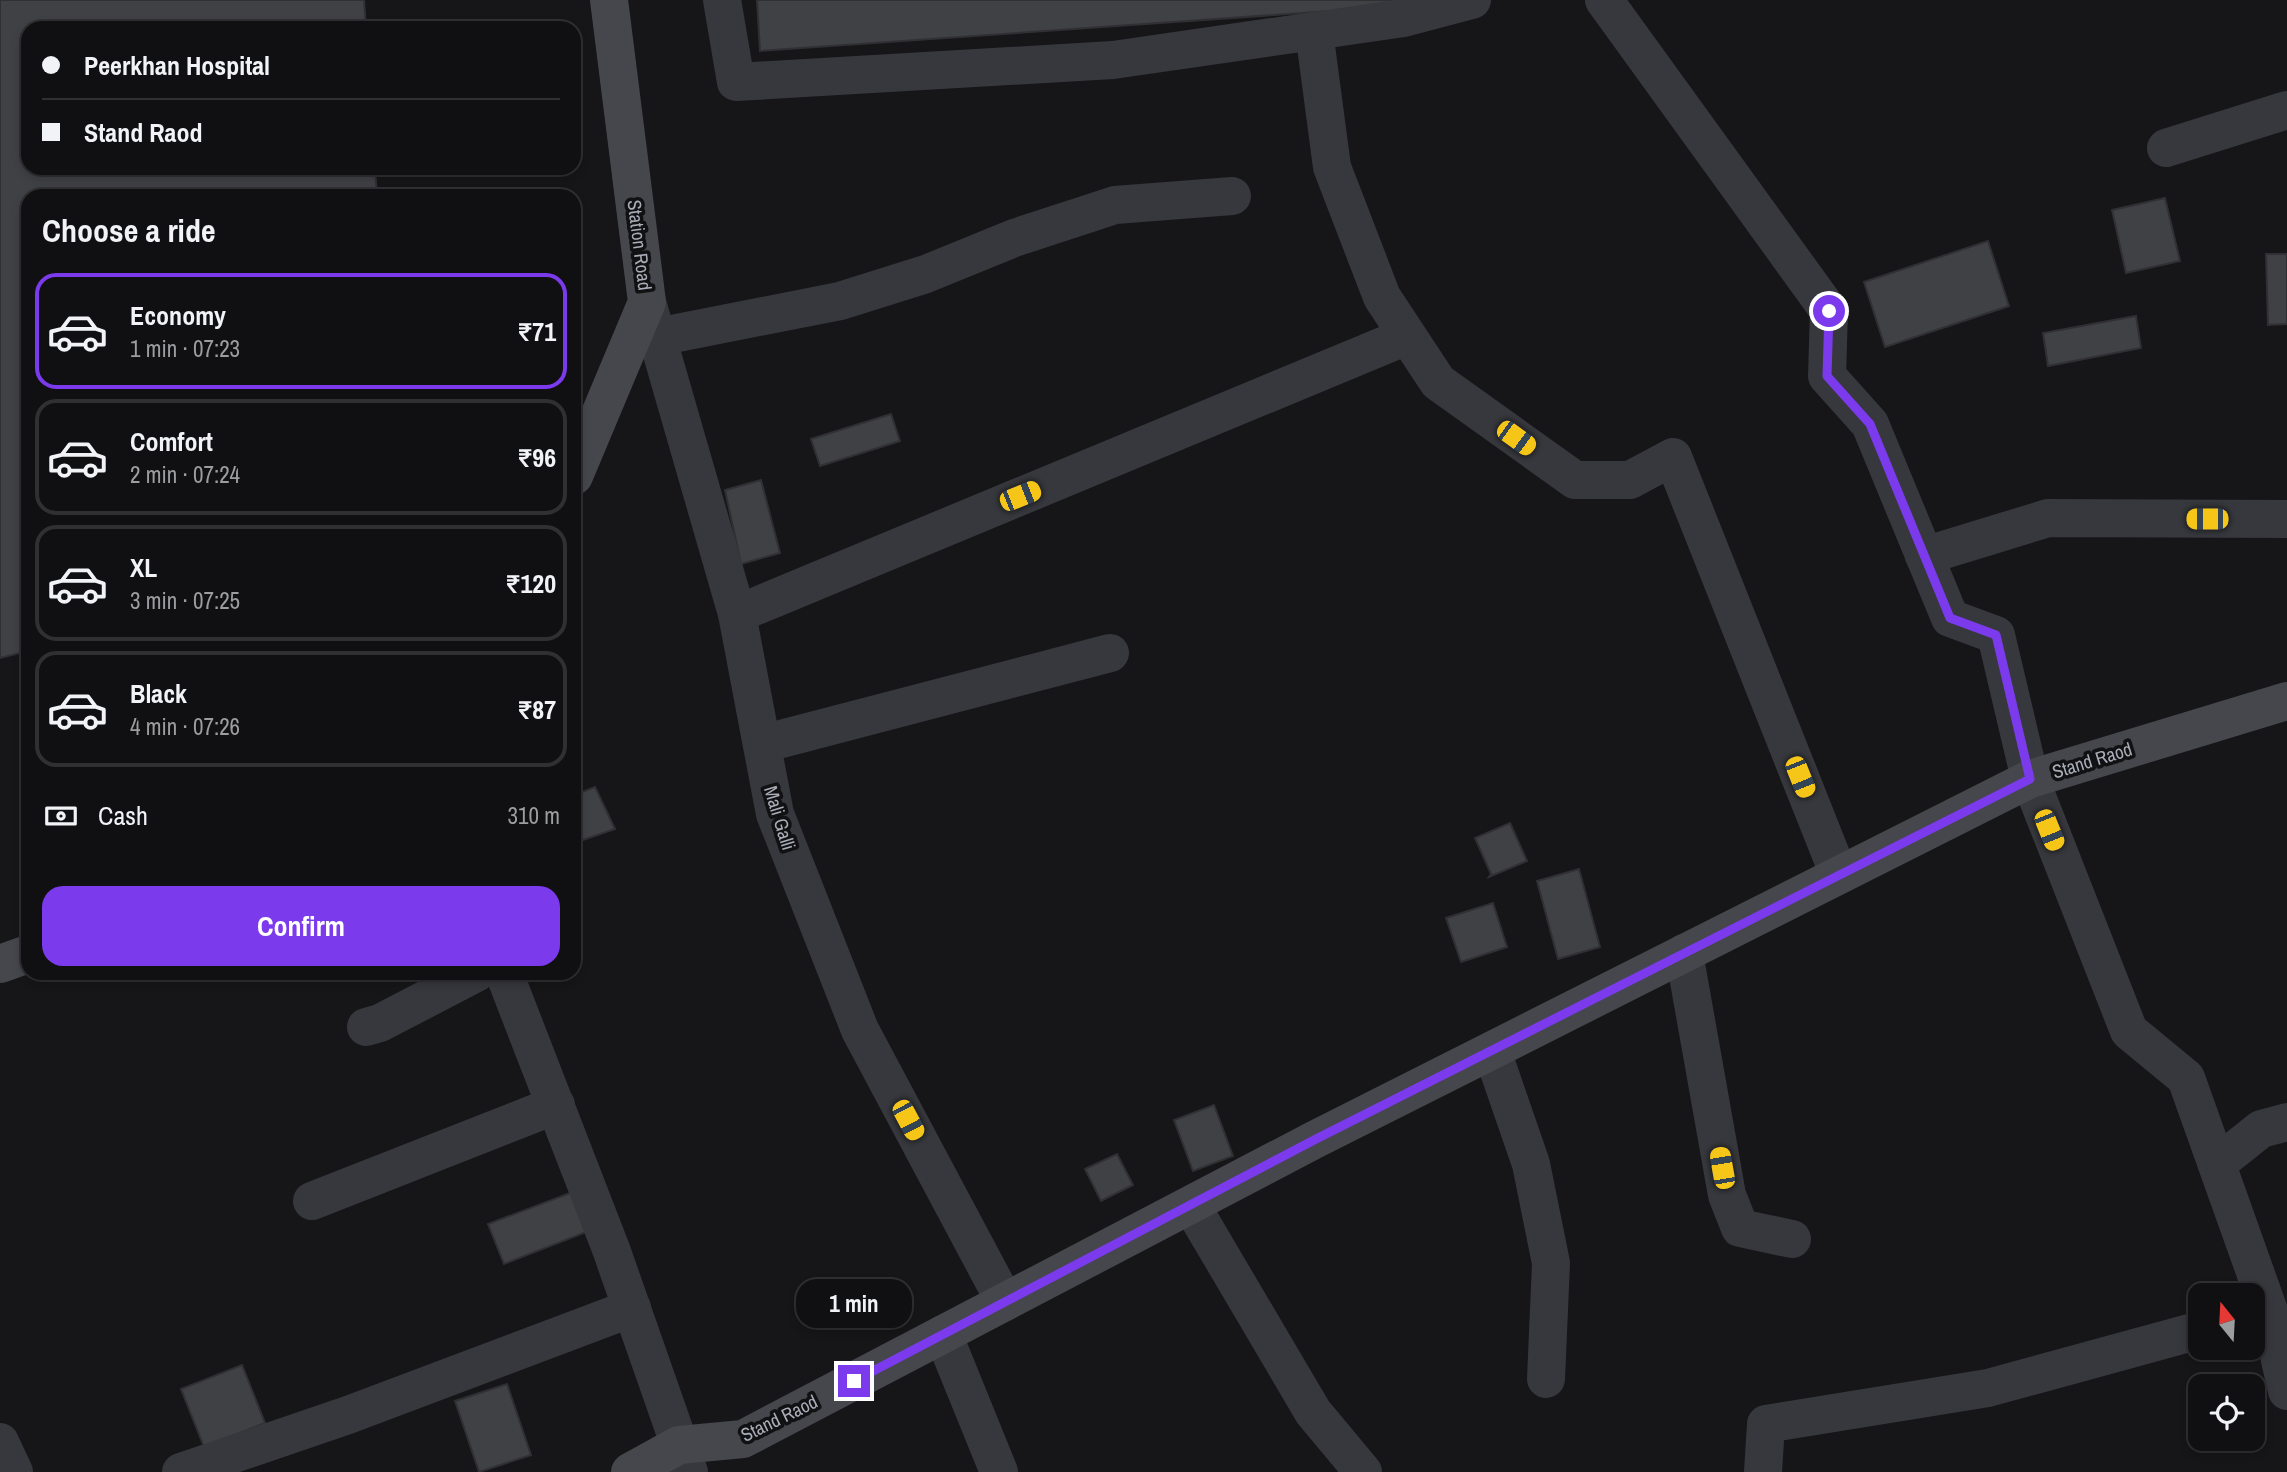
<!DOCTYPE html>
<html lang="en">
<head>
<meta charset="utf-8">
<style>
  :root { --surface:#101012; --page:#19191b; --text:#f1f3f6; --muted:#9c9d9f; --line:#303032; --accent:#7c3aed }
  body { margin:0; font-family:"Archivo Narrow",sans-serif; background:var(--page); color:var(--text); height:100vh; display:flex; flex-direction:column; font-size:26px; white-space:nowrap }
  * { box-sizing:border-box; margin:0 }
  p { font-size:23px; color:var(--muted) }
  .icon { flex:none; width:38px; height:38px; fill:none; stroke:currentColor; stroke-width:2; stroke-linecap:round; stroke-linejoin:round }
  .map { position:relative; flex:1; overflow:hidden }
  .details { position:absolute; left:21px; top:189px; width:560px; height:791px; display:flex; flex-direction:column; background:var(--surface); border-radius:21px; box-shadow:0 4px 10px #0003,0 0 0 2px var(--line) }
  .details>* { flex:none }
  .top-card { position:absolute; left:21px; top:21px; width:560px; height:154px; border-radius:21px; box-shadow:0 4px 10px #0003,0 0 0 2px var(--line); display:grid; align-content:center; height:154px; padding:0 21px; background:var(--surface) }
  .needle { width:46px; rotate:342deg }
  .tools { position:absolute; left:2188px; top:1283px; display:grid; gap:14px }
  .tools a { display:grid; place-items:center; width:77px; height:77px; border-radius:14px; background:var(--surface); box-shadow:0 4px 10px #0003,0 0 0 2px var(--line); font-size:35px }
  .end { position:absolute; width:32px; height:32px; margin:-16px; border:9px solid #7c3aed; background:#fff; box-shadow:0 0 0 4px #fff }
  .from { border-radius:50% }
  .bubble { position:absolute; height:49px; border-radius:21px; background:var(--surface); box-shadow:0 4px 10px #0003,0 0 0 2px var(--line); font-size:23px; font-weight:700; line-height:49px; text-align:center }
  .car { position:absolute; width:21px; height:42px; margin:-21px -10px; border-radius:9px; box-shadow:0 0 5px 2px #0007; background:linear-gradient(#f5c518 24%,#345 0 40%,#f5c518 0 76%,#345 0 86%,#f5c518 0) }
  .top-card b { display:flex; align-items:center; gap:24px; height:66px; font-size:26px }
  .top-card b+b { border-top:2px solid var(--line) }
  .top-card i { width:18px; height:18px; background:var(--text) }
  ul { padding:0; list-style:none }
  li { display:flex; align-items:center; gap:21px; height:116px; margin:0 14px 10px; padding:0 7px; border:4px solid var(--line); border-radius:21px }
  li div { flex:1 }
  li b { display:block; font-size:26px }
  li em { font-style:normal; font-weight:700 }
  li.current { border-color:var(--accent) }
  li>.icon { width:63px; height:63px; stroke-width:1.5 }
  h2 { padding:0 21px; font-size:32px; line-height:84px }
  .pay { display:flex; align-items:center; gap:18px; height:77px; padding:0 21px; font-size:26px }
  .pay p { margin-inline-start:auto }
  .primary-button { display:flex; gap:14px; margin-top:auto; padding:14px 21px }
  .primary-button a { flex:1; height:80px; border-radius:21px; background:var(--accent); color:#fff; font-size:28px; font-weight:700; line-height:80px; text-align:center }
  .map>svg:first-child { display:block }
  .building { fill:#404145; stroke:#303034; stroke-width:2 }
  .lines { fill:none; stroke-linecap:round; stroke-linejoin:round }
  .street { stroke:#37383d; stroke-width:38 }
  .secondary { stroke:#45474d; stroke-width:38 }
  .route { stroke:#7c3aed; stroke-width:9 }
  .labels { text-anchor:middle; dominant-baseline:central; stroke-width:7; stroke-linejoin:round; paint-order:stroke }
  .street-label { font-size:19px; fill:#a8adb8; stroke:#111113 }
</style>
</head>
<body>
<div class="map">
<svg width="2287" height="1472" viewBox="0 0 2287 1472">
  <rect width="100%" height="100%" fill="#161618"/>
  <!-- building -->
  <g class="building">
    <polygon points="0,0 364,0 366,28 28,28 28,168 375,168 377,196 28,196 28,651 0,658"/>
    <polygon points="757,0 1445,0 1445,3 760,51"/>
    <polygon points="2165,198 2180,261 2126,273 2112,210"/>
    <polygon points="1988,241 2009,306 1885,347 1864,282"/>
    <polygon points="2266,254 2287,254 2287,324 2268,325"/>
    <polygon points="2136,316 2141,348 2048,366 2043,333"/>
    <polygon points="891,414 900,441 820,466 811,439"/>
    <polygon points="761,480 780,553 741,564 725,490"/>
    <polygon points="595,787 615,829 574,843 574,795"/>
    <polygon points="1510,823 1527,861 1489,877 1491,874 1475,838"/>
    <polygon points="1579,869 1600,947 1558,959 1537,881"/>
    <polygon points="1493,903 1507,947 1461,962 1446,918"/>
    <polygon points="1214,1105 1233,1156 1193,1171 1174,1120"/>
    <polygon points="1117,1154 1133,1185 1101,1201 1085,1169"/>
    <polygon points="578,1190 594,1229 504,1264 488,1224"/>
    <polygon points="242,1365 265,1423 204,1447 181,1389"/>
    <polygon points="507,1384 531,1455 479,1472 455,1401"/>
  </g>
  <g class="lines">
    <!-- street -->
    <g class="street">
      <polyline points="722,0 736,82 1113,60 1404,18 1472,0"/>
      <polyline points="1604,0 1829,311 1827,376 1870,424 1950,618 1996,635 2030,779 2129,1031 2186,1078 2269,1311 2287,1391"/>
      <polyline points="1314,31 1332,167 1382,297 1438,382 1575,480 1630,480 1673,457 1839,875"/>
      <polyline points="2166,148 2287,110"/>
      <polyline points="647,302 737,614 775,814 860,1030 1005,1302"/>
      <polyline points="657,337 840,301 926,274 1014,238 1115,205 1232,196"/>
      <polyline points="1924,556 2048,518 2287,519"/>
      <polyline points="737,614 1407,336"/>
      <polyline points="762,744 1110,653"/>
      <polyline points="1684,953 1727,1195 1740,1228 1792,1239"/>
      <polyline points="504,973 611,1249 689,1472"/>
      <polyline points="366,1027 380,1023 476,973"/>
      <polyline points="1492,1051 1531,1164 1551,1263 1546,1379"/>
      <polyline points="2217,1164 2261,1129 2287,1122"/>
      <polyline points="312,1201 556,1105"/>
      <polyline points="1191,1205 1313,1412 1363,1472"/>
      <polyline points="943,1334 999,1472"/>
      <polyline points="0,1442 14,1472"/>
      <polyline points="181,1472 348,1415 632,1308"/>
      <polyline points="1763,1472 1766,1424 1988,1388 2200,1330"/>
    </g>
    <!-- secondary -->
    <g class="secondary">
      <polyline points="574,476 647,302 609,0"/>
      <polyline points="0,964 28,954"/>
      <polyline points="630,1472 679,1445 743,1439 1316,1139 2030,779 2287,701"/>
    </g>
  </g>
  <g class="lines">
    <!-- route -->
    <polyline class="route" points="854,1381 1316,1139 2030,779 1996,635 1950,618 1870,424 1827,376 1829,311"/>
  </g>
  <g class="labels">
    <!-- street labels -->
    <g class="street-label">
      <text transform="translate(640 245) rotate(83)">Station Road</text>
      <text transform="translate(2092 760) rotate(-17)">Stand Raod</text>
      <text transform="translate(780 818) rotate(73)">Mali Galli</text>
      <text transform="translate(779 1418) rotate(-26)">Stand Raod</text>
    </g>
  </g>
</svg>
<div class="tools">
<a><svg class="needle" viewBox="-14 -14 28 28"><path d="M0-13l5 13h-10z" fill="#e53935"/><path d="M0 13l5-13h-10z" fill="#9c9d9f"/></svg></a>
<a><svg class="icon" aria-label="locate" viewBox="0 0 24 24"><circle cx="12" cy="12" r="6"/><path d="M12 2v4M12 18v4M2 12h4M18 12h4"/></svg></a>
</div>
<i class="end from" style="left:1829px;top:311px"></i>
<i class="end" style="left:854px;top:1381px"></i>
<div class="bubble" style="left:796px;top:1279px;width:116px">1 min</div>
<i class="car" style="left:1516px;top:438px;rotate:126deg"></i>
<i class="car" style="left:1020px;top:496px;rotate:68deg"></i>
<i class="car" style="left:2207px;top:519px;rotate:270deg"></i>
<i class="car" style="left:1800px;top:777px;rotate:158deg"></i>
<i class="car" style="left:2049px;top:830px;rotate:158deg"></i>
<i class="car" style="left:908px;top:1120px;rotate:152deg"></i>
<i class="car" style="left:1722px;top:1168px;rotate:350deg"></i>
<div class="top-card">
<b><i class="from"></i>Peerkhan Hospital</b>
<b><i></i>Stand Raod</b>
</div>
<section class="details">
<h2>Choose a ride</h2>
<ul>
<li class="current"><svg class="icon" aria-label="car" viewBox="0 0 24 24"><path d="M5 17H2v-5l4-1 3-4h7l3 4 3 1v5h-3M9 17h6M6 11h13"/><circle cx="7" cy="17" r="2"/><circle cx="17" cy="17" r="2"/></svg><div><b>Economy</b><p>1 min · 07:23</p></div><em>₹71</em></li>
<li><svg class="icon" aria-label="car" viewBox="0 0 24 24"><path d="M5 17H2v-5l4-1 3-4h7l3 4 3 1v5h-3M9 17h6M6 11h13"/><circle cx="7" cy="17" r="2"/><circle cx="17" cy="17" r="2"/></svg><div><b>Comfort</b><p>2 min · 07:24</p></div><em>₹96</em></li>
<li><svg class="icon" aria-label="car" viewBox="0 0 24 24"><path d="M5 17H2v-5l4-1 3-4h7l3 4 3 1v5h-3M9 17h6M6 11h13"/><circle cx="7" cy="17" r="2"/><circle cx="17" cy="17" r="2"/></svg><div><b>XL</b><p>3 min · 07:25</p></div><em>₹120</em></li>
<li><svg class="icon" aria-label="car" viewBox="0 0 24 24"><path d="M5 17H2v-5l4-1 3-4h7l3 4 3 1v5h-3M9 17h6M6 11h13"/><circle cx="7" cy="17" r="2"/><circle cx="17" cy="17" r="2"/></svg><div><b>Black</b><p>4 min · 07:26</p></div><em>₹87</em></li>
</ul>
<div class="pay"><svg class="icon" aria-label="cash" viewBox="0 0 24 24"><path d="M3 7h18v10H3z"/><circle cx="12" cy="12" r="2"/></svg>Cash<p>310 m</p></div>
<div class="primary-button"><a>Confirm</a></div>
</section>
</div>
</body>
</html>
